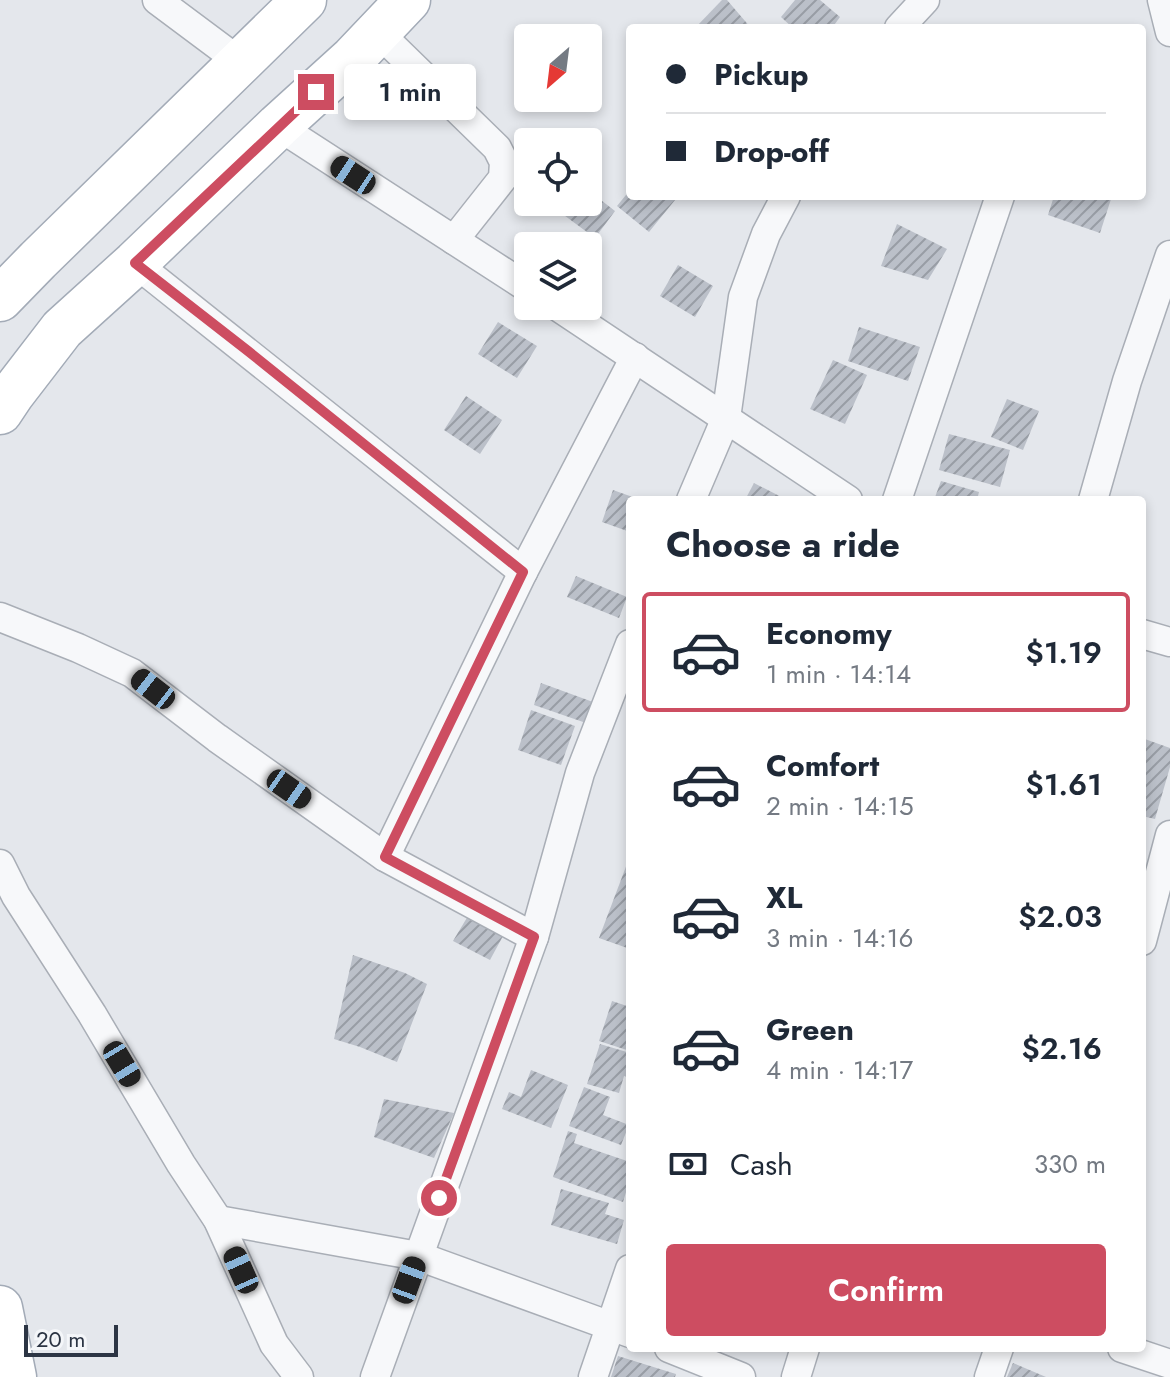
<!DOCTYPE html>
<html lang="en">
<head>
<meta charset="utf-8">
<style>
  :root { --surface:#fff; --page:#f2f2f3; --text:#1f2937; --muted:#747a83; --line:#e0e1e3; --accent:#cd4d61 }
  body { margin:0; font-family:Jost,sans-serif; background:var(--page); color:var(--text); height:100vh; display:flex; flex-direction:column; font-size:30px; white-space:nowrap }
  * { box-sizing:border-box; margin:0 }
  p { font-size:26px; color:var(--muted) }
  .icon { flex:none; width:44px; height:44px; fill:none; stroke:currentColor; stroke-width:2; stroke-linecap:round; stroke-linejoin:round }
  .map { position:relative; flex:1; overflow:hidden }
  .drawer { position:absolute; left:626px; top:496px; width:520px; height:856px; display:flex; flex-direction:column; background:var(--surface); border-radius:8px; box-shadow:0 4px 12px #0003 }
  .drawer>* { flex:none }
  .top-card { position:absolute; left:626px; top:24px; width:520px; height:176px; border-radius:8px; box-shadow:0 4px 12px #0003; display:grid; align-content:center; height:176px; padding:0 40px; background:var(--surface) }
  .needle { width:52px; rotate:208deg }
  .controls { position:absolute; left:514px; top:24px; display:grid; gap:16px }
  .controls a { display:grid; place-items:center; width:88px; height:88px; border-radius:8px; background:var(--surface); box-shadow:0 4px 12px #0003; font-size:40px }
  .scale { position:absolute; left:24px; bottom:20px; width:94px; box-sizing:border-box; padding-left:8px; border:4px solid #2c3544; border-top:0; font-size:22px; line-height:28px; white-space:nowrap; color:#2c3544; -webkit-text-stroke:6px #f4f6f9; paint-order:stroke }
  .end { position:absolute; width:36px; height:36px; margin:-18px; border:10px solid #cd4d61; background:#fff; box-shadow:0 0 0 4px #fff }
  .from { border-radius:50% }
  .bubble { position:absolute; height:56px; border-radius:8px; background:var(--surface); box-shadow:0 4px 12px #0003; font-size:26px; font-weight:600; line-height:56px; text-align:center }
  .car { position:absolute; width:24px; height:48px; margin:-24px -12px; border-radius:10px; box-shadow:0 0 6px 2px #0007; background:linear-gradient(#222 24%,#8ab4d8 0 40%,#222 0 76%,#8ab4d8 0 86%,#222 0) }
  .top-card b { display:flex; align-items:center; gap:28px; height:76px; font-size:30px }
  .top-card b+b { border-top:2px solid var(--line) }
  .top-card i { width:20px; height:20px; background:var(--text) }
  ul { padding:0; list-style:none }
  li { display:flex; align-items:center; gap:24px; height:120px; margin:0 16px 12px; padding:0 24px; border:4px solid transparent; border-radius:8px }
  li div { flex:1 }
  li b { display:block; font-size:30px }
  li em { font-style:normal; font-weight:600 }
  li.current { border-color:var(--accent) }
  li>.icon { width:72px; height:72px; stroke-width:1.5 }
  h2 { padding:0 40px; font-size:36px; line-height:96px }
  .pay { display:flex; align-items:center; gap:20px; height:88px; padding:0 40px; font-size:30px }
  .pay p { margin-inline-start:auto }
  .button { display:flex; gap:16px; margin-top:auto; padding:16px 40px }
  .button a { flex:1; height:92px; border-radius:8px; background:var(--accent); color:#fff; font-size:32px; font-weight:600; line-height:92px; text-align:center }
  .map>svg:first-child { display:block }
  .building { fill:url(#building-hatch) }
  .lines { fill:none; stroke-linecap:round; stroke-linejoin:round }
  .minor-casing { stroke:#a9aeb6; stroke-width:31 }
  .primary-casing { stroke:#a3abb7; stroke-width:47 }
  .minor { stroke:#f7f8fa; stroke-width:28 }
  .primary { stroke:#fff; stroke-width:44 }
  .route { stroke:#cd4d61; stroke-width:10 }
</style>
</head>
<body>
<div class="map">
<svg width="1170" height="1377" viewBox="0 0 1170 1377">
  <defs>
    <pattern id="building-hatch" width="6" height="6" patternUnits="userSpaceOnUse" patternTransform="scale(2)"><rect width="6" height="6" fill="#bbc0c9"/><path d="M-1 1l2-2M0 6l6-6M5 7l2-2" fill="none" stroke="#989da5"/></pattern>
  </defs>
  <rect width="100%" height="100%" fill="#e4e7ec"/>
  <!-- building -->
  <g class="building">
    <polygon points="722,0 727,0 751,28 695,28"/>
    <polygon points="795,0 820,0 840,17 832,28 793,28 781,17"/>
    <polygon points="588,190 615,211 595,238 553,207 557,202 588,202"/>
    <polygon points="630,190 630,196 670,196 675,200 649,232 617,206"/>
    <polygon points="1054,196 1112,196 1100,233 1048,215"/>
    <polygon points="897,224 947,249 928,280 881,266"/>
    <polygon points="678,265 713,286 695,317 660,296"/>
    <polygon points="498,322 537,346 517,378 478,354"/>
    <polygon points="859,327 920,347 908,381 848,361"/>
    <polygon points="833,360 867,375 845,424 810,409"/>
    <polygon points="466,396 502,420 480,454 444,430"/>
    <polygon points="1007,399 1039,411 1023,450 991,437"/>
    <polygon points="949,434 1010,450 1000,487 939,470"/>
    <polygon points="941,481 979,492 977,500 934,500"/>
    <polygon points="754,483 787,500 745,500"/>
    <polygon points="613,490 641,500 630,500 630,532 602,522"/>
    <polygon points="576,576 627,597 619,618 567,597"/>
    <polygon points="541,683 593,702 586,723 534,705"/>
    <polygon points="531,710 575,726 561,765 518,750"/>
    <polygon points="1142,738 1170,748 1170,767 1155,819 1142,816"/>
    <polygon points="630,856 630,949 599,938"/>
    <polygon points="468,916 503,936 490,960 453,941"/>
    <polygon points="353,955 405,973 427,984 397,1062 360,1047 334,1039"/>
    <polygon points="612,1001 630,1007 630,1051 599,1041"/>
    <polygon points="600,1044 630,1053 630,1078 624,1076 619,1093 587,1084"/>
    <polygon points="531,1070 568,1085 551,1128 502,1109 509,1092 521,1097"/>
    <polygon points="584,1087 610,1097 603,1115 629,1125 621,1145 569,1126"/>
    <polygon points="384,1099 454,1113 434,1158 374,1137"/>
    <polygon points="568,1131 577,1134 574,1143 630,1162 630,1179 623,1202 553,1177"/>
    <polygon points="561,1189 609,1203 605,1214 624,1220 617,1244 551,1225"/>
    <polygon points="618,1356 676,1374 675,1377 611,1377"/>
    <polygon points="1013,1363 1046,1377 1007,1377"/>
  </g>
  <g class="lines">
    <!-- minor casing -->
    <g class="minor-casing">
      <g id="minor">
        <polyline points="157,0 240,62"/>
        <polyline points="1162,0 1170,32"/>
        <polyline points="899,28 925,0"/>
        <polyline points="378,32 497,148 504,162 503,178 454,240"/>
        <polyline points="278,126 528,288"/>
        <polyline points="135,263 523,572"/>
        <polyline points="557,306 848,500"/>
        <polyline points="691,500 726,418 743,297 766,234 786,196"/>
        <polyline points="897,500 1000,196"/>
        <polyline points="1093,500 1127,381 1170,255"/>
        <polyline points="0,617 78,648 132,673 217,738 385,857 534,937"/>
        <polyline points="1142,634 1170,642"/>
        <polyline points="385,857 523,572 635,357"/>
        <polyline points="0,864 16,896 92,1014 181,1164 218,1220 274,1344 299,1377"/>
        <polyline points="1142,941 1170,835"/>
        <polyline points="218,1220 418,1256 630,1333"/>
        <polyline points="669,1348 741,1377"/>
        <polyline points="1122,1348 1170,1364"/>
        <polyline points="375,1377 534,937 580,773 630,644"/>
        <polyline points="593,1377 630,1269"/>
        <polyline points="796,1377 805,1348"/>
        <polyline points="989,1377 999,1348"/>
      </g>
    </g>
    <!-- primary casing -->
    <g class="primary-casing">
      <g id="primary">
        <polyline points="0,299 38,260 304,0"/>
        <polyline points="0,412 12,394 62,329 135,263 278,126 353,58 408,0"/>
        <polyline points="0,1308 14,1377"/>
      </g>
    </g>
    <!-- minor -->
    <use href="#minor" class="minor"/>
    <!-- primary -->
    <use href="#primary" class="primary"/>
  </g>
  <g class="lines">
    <!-- route -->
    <polyline class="route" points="316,92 135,263 248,351 523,572 385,857 534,937 439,1198"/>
  </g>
</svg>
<div class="controls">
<a><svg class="needle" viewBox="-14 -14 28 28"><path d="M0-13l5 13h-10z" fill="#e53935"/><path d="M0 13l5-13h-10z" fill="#747a83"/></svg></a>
<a><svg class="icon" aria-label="locate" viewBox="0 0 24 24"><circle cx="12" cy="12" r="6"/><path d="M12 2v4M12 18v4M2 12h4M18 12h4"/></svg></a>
<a><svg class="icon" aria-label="layers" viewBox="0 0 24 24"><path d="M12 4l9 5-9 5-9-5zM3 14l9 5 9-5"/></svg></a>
</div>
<div class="scale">20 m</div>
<i class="end from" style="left:439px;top:1198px"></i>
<i class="end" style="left:316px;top:92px"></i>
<div class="bubble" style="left:344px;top:64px;width:132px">1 min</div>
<i class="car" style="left:353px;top:175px;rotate:303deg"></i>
<i class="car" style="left:153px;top:689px;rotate:308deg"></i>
<i class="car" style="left:289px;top:789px;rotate:125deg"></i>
<i class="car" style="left:122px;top:1064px;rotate:149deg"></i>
<i class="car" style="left:241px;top:1270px;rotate:336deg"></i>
<i class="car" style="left:409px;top:1280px;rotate:20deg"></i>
<div class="top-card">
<b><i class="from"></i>Pickup</b>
<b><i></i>Drop-off</b>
</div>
<section class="drawer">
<h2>Choose a ride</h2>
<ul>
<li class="current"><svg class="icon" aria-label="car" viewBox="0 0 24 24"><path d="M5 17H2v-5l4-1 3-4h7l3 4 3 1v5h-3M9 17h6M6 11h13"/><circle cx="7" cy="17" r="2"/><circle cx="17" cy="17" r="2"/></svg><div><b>Economy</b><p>1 min · 14:14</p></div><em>$1.19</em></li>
<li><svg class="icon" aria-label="car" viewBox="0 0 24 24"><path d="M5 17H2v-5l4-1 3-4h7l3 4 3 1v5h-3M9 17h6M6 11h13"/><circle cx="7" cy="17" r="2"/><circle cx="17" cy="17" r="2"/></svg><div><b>Comfort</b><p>2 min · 14:15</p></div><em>$1.61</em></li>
<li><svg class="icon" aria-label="car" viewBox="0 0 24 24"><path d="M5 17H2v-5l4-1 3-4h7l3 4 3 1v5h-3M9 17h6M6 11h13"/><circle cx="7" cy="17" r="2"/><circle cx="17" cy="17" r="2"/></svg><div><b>XL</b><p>3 min · 14:16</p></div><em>$2.03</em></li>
<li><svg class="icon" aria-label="car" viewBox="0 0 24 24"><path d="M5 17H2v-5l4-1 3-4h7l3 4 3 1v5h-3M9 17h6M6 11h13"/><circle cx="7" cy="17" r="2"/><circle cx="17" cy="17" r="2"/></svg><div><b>Green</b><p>4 min · 14:17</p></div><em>$2.16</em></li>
</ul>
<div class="pay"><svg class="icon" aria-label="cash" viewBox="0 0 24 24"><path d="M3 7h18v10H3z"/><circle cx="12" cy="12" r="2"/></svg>Cash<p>330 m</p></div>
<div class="button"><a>Confirm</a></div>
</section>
</div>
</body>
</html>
